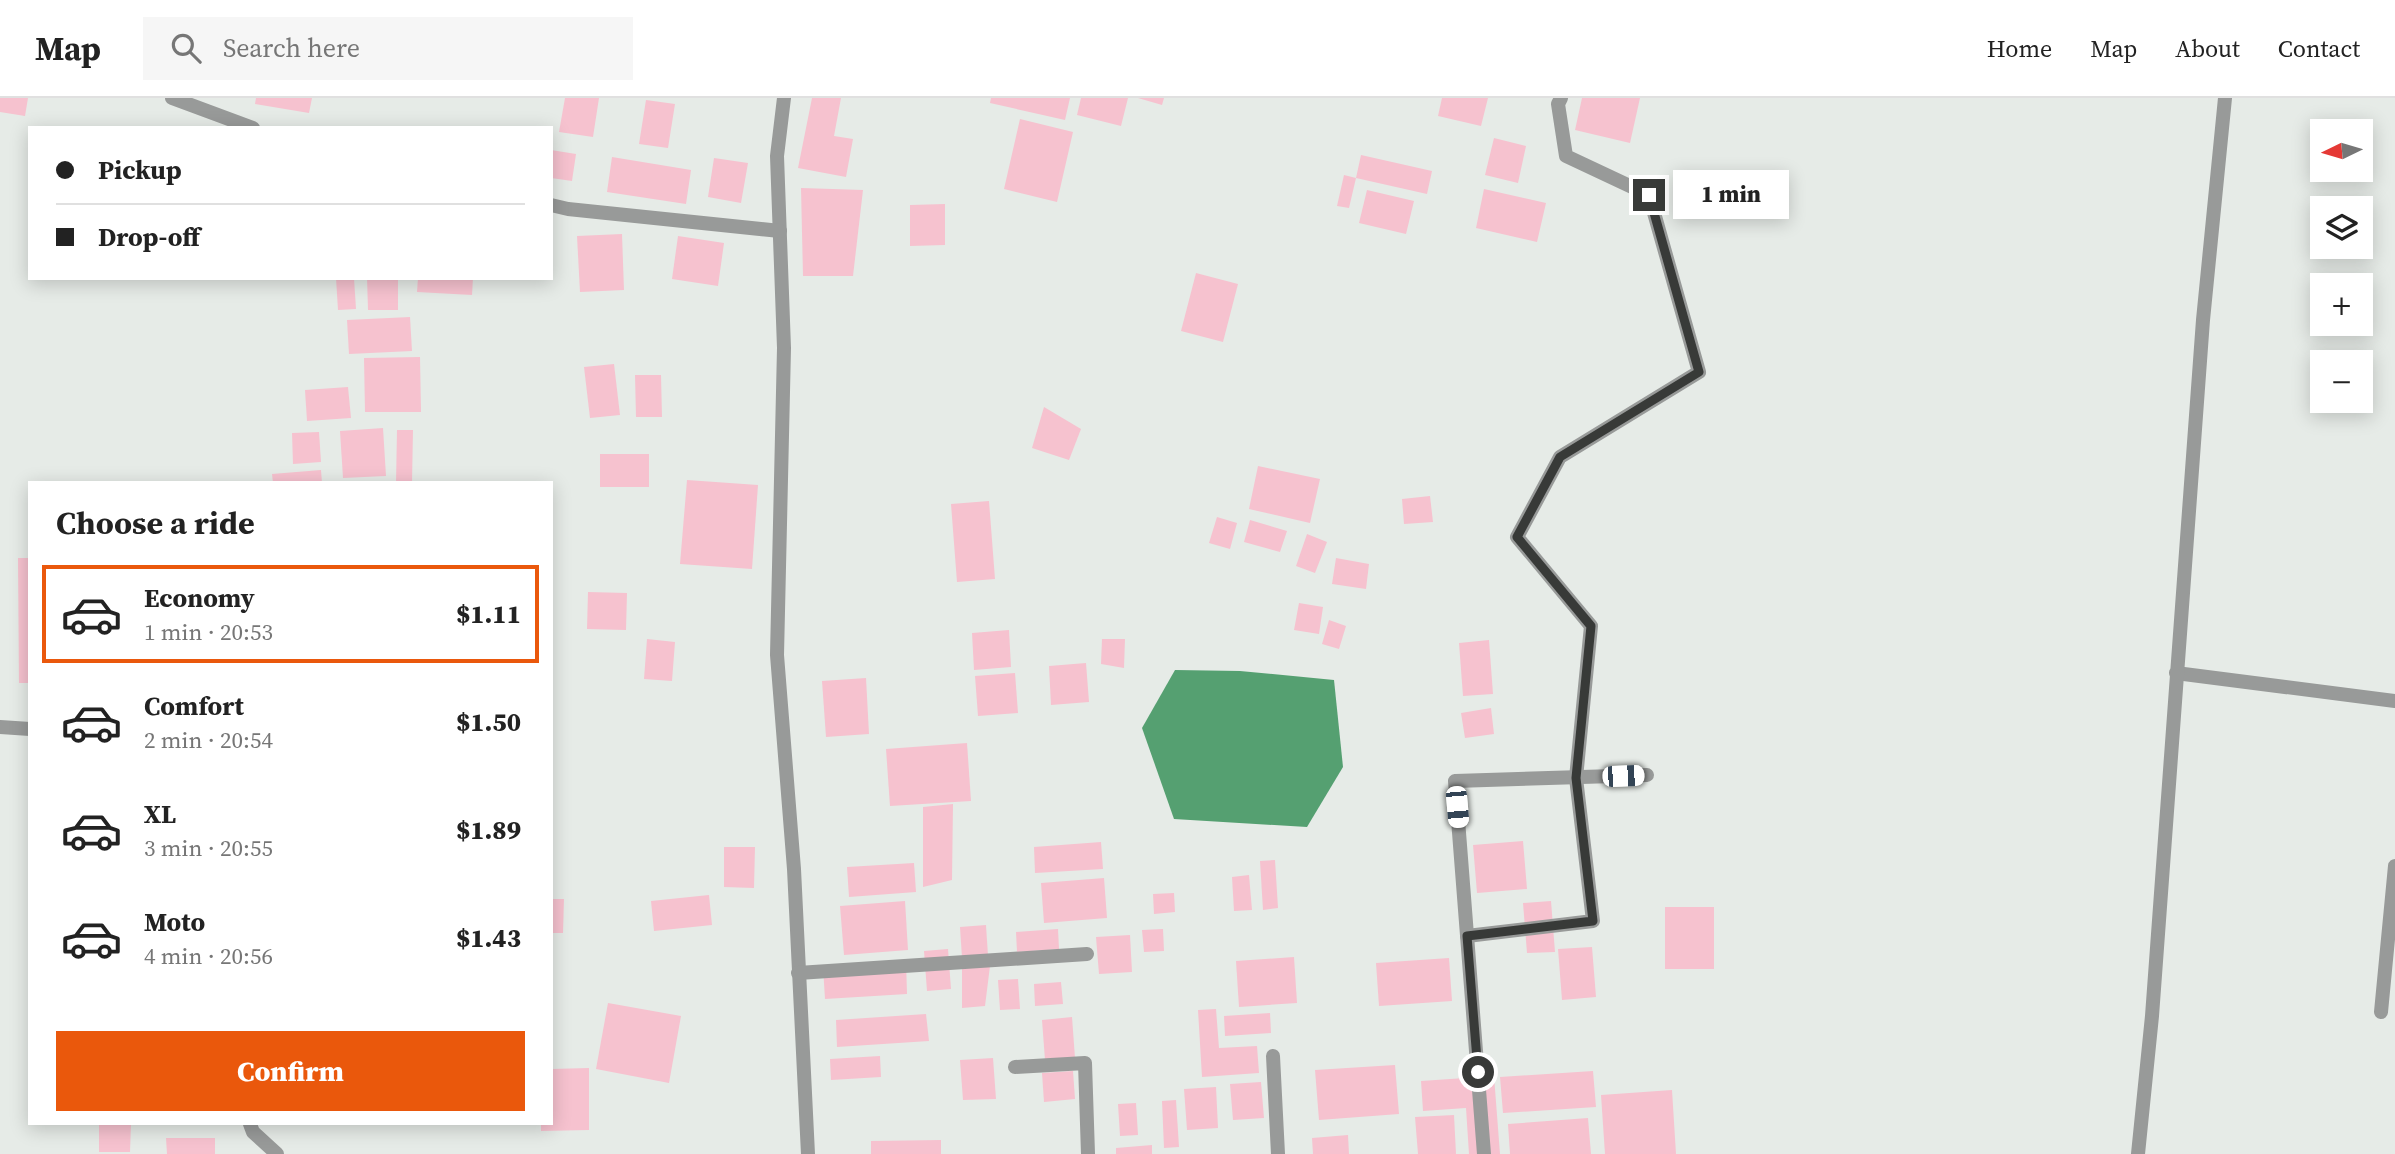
<!DOCTYPE html>
<html lang="en">
<head>
<meta charset="utf-8">
<style>
  :root { --surface:#fff; --page:#f6f6f6; --text:#222; --muted:#767676; --line:#e0e0e0; --accent:#ea580c }
  body { margin:0; font-family:"Source Serif 4",serif; background:var(--page); color:var(--text); height:100vh; display:flex; flex-direction:column; font-size:26px; white-space:nowrap }
  * { box-sizing:border-box; margin:0 }
  p { font-size:23px; color:var(--muted) }
  .icon { flex:none; width:38px; height:38px; fill:none; stroke:currentColor; stroke-width:2; stroke-linecap:round; stroke-linejoin:round }
  .map { position:relative; flex:1; overflow:hidden }
  .details { position:absolute; left:28px; top:383px; width:525px; height:644px; display:flex; flex-direction:column; background:var(--surface); border-radius:0px; box-shadow:0 4px 18px #0003 }
  .details>* { flex:none }
  .hud { position:absolute; left:28px; top:28px; width:525px; height:154px; border-radius:0px; box-shadow:0 4px 18px #0003; display:grid; align-content:center; height:154px; padding:0 28px; background:var(--surface) }
  .needle { width:46px; rotate:265deg }
  .fabs { position:absolute; left:2310px; top:21px; display:grid; gap:14px }
  .fabs a { display:grid; place-items:center; width:63px; height:63px; border-radius:0px; background:var(--surface); box-shadow:0 4px 18px #0003; font-size:35px }
  .end { position:absolute; width:32px; height:32px; margin:-16px; border:9px solid #383a38; background:#fff; box-shadow:0 0 0 4px #fff }
  .from { border-radius:50% }
  .bubble { position:absolute; height:49px; border-radius:0px; background:var(--surface); box-shadow:0 4px 18px #0003; font-size:23px; font-weight:800; line-height:49px; text-align:center }
  .car { position:absolute; width:21px; height:42px; margin:-21px -10px; border-radius:9px; box-shadow:0 0 5px 2px #0007; background:linear-gradient(#fff 24%,#345 0 40%,#fff 0 76%,#345 0 86%,#fff 0) }
  .hud b { display:flex; align-items:center; gap:24px; height:66px; font-size:26px }
  .hud b+b { border-top:2px solid var(--line) }
  .hud i { width:18px; height:18px; background:var(--text) }
  ul { padding:0; list-style:none }
  li { display:flex; align-items:center; gap:21px; height:98px; margin:0 14px 10px; padding:0 14px; border:4px solid transparent; border-radius:0px }
  li div { flex:1 }
  li b { display:block; font-size:26px }
  li em { font-style:normal; font-weight:800 }
  li.selected { border-color:var(--accent) }
  li>.icon { width:63px; height:63px; stroke-width:1.5 }
  h2 { padding:0 28px; font-size:32px; line-height:84px }
  .primary-button { display:flex; gap:14px; margin-top:auto; padding:14px 28px }
  .primary-button a { flex:1; height:80px; border-radius:0px; background:var(--accent); color:#fff; font-size:28px; font-weight:800; line-height:80px; text-align:center }
  header { display:flex; align-items:center; gap:42px; box-sizing:border-box; height:98px; padding:0 35px; background:var(--surface); border-bottom:2px solid var(--line) }
  header strong { font-size:33px }
  nav { display:flex; gap:38px; margin-inline-start:auto; font-size:24px }
  .search { width:490px; height:63px; background:var(--page); display:flex; align-items:center; gap:18px; box-sizing:border-box; padding:0 24px; border-radius:0px; color:var(--muted); font-size:26px }
  .map>svg:first-child { display:block }
  .water { fill:#55a071 }
  .building { fill:#f6c2cf }
  .lines { fill:none; stroke-linecap:round; stroke-linejoin:round }
  .street { stroke:#989a99; stroke-width:14 }
  .route { stroke:#383a38; stroke-width:9 }
</style>
</head>
<body>
<header>
<strong>Map</strong>
<div class="search"><svg class="icon" aria-label="search" viewBox="0 0 24 24"><circle cx="10" cy="10" r="6"/><path d="M15 15l6 6"/></svg>Search here</div>
<nav><a>Home</a><a>Map</a><a>About</a><a>Contact</a></nav>
</header>
<div class="map">
<svg width="2395" height="1056" viewBox="0 0 2395 1056">
  <rect width="100%" height="100%" fill="#e6ebe7"/>
  <!-- water -->
  <polygon class="water" points="1175,572 1240,573 1334,582 1343,669 1307,729 1174,721 1142,630"/>
  <!-- building -->
  <g class="building">
    <polygon points="0,0 28,0 25,18 0,14"/>
    <polygon points="256,0 312,0 309,15 255,6"/>
    <polygon points="565,0 599,0 593,39 559,34"/>
    <polygon points="812,0 841,0 834,38 853,41 846,79 798,70"/>
    <polygon points="991,0 1070,0 1065,22 990,5"/>
    <polygon points="1081,0 1128,0 1121,28 1077,17"/>
    <polygon points="1138,0 1164,0 1162,7"/>
    <polygon points="1442,0 1488,0 1481,28 1438,18"/>
    <polygon points="1582,0 1640,0 1630,45 1575,32"/>
    <polygon points="646,2 675,6 668,50 639,46"/>
    <polygon points="1020,21 1073,34 1057,104 1004,91"/>
    <polygon points="1494,40 1526,48 1518,85 1485,77"/>
    <polygon points="551,52 576,56 572,83 551,80"/>
    <polygon points="1361,57 1432,73 1427,96 1356,80"/>
    <polygon points="612,59 691,72 686,106 607,94"/>
    <polygon points="714,60 748,65 741,105 708,99"/>
    <polygon points="1344,77 1356,80 1349,110 1337,108"/>
    <polygon points="801,90 863,92 853,178 803,178"/>
    <polygon points="1484,91 1546,105 1537,144 1476,130"/>
    <polygon points="1367,92 1414,103 1406,136 1359,125"/>
    <polygon points="945,106 945,147 910,148 910,107"/>
    <polygon points="622,136 624,192 580,194 577,138"/>
    <polygon points="678,138 724,145 718,188 672,181"/>
    <polygon points="1196,175 1238,186 1223,244 1181,233"/>
    <polygon points="336,180 354,180 356,211 338,212"/>
    <polygon points="367,180 398,180 398,212 368,212"/>
    <polygon points="418,180 473,180 472,197 417,194"/>
    <polygon points="410,219 412,253 349,256 347,222"/>
    <polygon points="420,259 421,314 365,314 364,260"/>
    <polygon points="614,266 620,317 590,320 584,269"/>
    <polygon points="635,277 661,277 662,319 636,319"/>
    <polygon points="348,289 351,320 307,323 305,292"/>
    <polygon points="1044,309 1081,331 1069,362 1032,350"/>
    <polygon points="383,330 386,378 343,380 340,333"/>
    <polygon points="397,332 413,332 412,385 396,385"/>
    <polygon points="319,334 321,364 293,366 292,335"/>
    <rect x="600" y="356" width="49" height="33"/>
    <polygon points="1258,368 1320,381 1310,425 1249,411"/>
    <polygon points="321,372 322,385 273,385 272,376"/>
    <polygon points="687,382 758,387 752,471 680,466"/>
    <polygon points="1430,398 1433,424 1404,426 1402,401"/>
    <polygon points="989,403 995,481 957,484 951,406"/>
    <polygon points="1217,419 1237,425 1230,451 1209,445"/>
    <polygon points="1250,422 1287,433 1280,454 1244,444"/>
    <polygon points="1307,436 1327,444 1315,475 1296,468"/>
    <polygon points="18,460 30,460 30,585 19,585"/>
    <polygon points="1336,460 1369,466 1366,491 1332,486"/>
    <polygon points="588,494 627,495 626,532 587,531"/>
    <polygon points="1299,505 1323,509 1319,536 1294,532"/>
    <polygon points="1329,522 1346,528 1339,551 1322,546"/>
    <polygon points="1009,532 1011,569 974,572 972,535"/>
    <polygon points="647,541 675,544 672,583 644,581"/>
    <polygon points="1102,541 1125,541 1124,570 1101,566"/>
    <polygon points="1489,542 1493,596 1463,598 1459,545"/>
    <polygon points="1086,565 1089,604 1051,607 1049,568"/>
    <polygon points="1015,575 1018,615 978,618 975,578"/>
    <polygon points="866,580 869,636 826,639 822,583"/>
    <polygon points="1491,610 1494,636 1465,640 1461,615"/>
    <polygon points="967,645 971,703 890,708 886,651"/>
    <polygon points="953,706 952,782 923,789 923,709"/>
    <polygon points="1523,743 1527,791 1477,795 1473,747"/>
    <polygon points="1101,744 1103,771 1035,775 1034,749"/>
    <polygon points="724,749 755,749 754,790 724,789"/>
    <polygon points="1275,762 1278,810 1263,812 1260,763"/>
    <polygon points="914,765 916,794 849,799 847,769"/>
    <polygon points="1249,777 1252,812 1234,813 1232,779"/>
    <polygon points="1104,780 1107,820 1044,825 1041,785"/>
    <polygon points="1174,795 1175,814 1154,816 1153,796"/>
    <polygon points="709,797 712,827 654,833 651,803"/>
    <polygon points="551,801 564,801 563,835 551,835"/>
    <polygon points="905,803 908,852 844,857 840,808"/>
    <polygon points="1551,803 1555,854 1527,855 1523,805"/>
    <rect x="1665" y="809" width="49" height="62"/>
    <polygon points="986,827 988,858 962,860 960,829"/>
    <polygon points="1058,831 1059,851 1017,854 1016,834"/>
    <polygon points="1163,831 1164,853 1144,854 1142,832"/>
    <polygon points="1130,837 1132,874 1099,876 1096,839"/>
    <polygon points="1592,849 1596,899 1562,902 1558,851"/>
    <polygon points="948,851 951,891 927,893 924,853"/>
    <polygon points="1294,859 1297,905 1239,909 1236,863"/>
    <polygon points="1449,860 1452,903 1379,908 1376,865"/>
    <polygon points="962,862 990,868 985,908 962,910"/>
    <polygon points="906,863 907,896 825,901 823,869"/>
    <polygon points="1018,881 1020,911 1000,912 998,882"/>
    <polygon points="1061,884 1063,906 1035,908 1034,886"/>
    <polygon points="608,905 681,918 669,985 596,971"/>
    <polygon points="1216,911 1219,950 1257,948 1259,975 1202,979 1198,912"/>
    <polygon points="1270,915 1271,935 1225,938 1224,918"/>
    <polygon points="926,916 929,943 837,949 836,922"/>
    <polygon points="1072,919 1075,960 1045,962 1042,922"/>
    <polygon points="880,958 881,979 831,982 830,961"/>
    <polygon points="993,960 996,1001 963,1002 960,962"/>
    <polygon points="1395,967 1399,1016 1319,1022 1315,972"/>
    <polygon points="589,970 589,1032 541,1033 541,1026 551,1026 551,971"/>
    <polygon points="1073,973 1075,1001 1044,1004 1042,975"/>
    <polygon points="1593,973 1596,1009 1503,1015 1500,979"/>
    <polygon points="1494,978 1500,1056 1469,1056 1466,1010 1423,1013 1421,983"/>
    <polygon points="1261,984 1264,1020 1233,1022 1230,986"/>
    <polygon points="1216,989 1218,1030 1187,1032 1184,991"/>
    <polygon points="1672,992 1676,1056 1605,1056 1601,997"/>
    <polygon points="1176,1002 1179,1049 1164,1050 1162,1003"/>
    <polygon points="1136,1005 1138,1037 1120,1038 1118,1006"/>
    <polygon points="1454,1017 1456,1056 1418,1056 1415,1019"/>
    <polygon points="1588,1020 1591,1056 1510,1056 1508,1026"/>
    <polygon points="99,1026 131,1026 130,1054 99,1054"/>
    <polygon points="1348,1037 1349,1056 1313,1056 1312,1040"/>
    <polygon points="166,1040 215,1040 215,1056 167,1056"/>
    <polygon points="941,1042 941,1056 871,1056 871,1043"/>
    <polygon points="1152,1047 1152,1056 1116,1056 1116,1050"/>
  </g>
  <g class="lines">
    <!-- street -->
    <g class="street">
      <polyline points="172,0 253,30"/>
      <polyline points="784,0 777,58 784,250 777,557 794,771 808,1056"/>
      <polyline points="551,107 568,111 780,133"/>
      <polyline points="2176,575 2395,603"/>
      <polyline points="0,629 30,631"/>
      <polyline points="1467,838 1593,823 1576,680 1591,528 1517,439 1560,359 1699,274 1649,97 1566,58 1558,6 1561,0"/>
      <polyline points="798,875 1087,856"/>
      <polyline points="2381,914 2395,768"/>
      <polyline points="1273,958 1278,1056"/>
      <polyline points="1015,969 1085,965 1088,1056"/>
      <polyline points="250,1026 253,1034 277,1056"/>
      <polyline points="1484,1056 1455,683 1647,677"/>
      <polyline points="2138,1056 2152,918 2203,222 2225,0"/>
    </g>
  </g>
  <g class="lines">
    <!-- route -->
    <polyline class="route" points="1478,974 1467,838 1593,823 1576,680 1591,528 1517,439 1560,359 1699,274 1649,97"/>
  </g>
</svg>
<div class="fabs">
<a><svg class="needle" viewBox="-14 -14 28 28"><path d="M0-13l5 13h-10z" fill="#e53935"/><path d="M0 13l5-13h-10z" fill="#767676"/></svg></a>
<a><svg class="icon" aria-label="layers" viewBox="0 0 24 24"><path d="M12 4l9 5-9 5-9-5zM3 14l9 5 9-5"/></svg></a>
<a>+</a>
<a>−</a>
</div>
<i class="end from" style="left:1478px;top:974px"></i>
<i class="end" style="left:1649px;top:97px"></i>
<div class="bubble" style="left:1673px;top:72px;width:116px">1 min</div>
<i class="car" style="left:1623px;top:678px;rotate:88deg"></i>
<i class="car" style="left:1457px;top:709px;rotate:175deg"></i>
<div class="hud">
<b><i class="from"></i>Pickup</b>
<b><i></i>Drop-off</b>
</div>
<section class="details">
<h2>Choose a ride</h2>
<ul>
<li class="selected"><svg class="icon" aria-label="car" viewBox="0 0 24 24"><path d="M5 17H2v-5l4-1 3-4h7l3 4 3 1v5h-3M9 17h6M6 11h13"/><circle cx="7" cy="17" r="2"/><circle cx="17" cy="17" r="2"/></svg><div><b>Economy</b><p>1 min · 20:53</p></div><em>$1.11</em></li>
<li><svg class="icon" aria-label="car" viewBox="0 0 24 24"><path d="M5 17H2v-5l4-1 3-4h7l3 4 3 1v5h-3M9 17h6M6 11h13"/><circle cx="7" cy="17" r="2"/><circle cx="17" cy="17" r="2"/></svg><div><b>Comfort</b><p>2 min · 20:54</p></div><em>$1.50</em></li>
<li><svg class="icon" aria-label="car" viewBox="0 0 24 24"><path d="M5 17H2v-5l4-1 3-4h7l3 4 3 1v5h-3M9 17h6M6 11h13"/><circle cx="7" cy="17" r="2"/><circle cx="17" cy="17" r="2"/></svg><div><b>XL</b><p>3 min · 20:55</p></div><em>$1.89</em></li>
<li><svg class="icon" aria-label="car" viewBox="0 0 24 24"><path d="M5 17H2v-5l4-1 3-4h7l3 4 3 1v5h-3M9 17h6M6 11h13"/><circle cx="7" cy="17" r="2"/><circle cx="17" cy="17" r="2"/></svg><div><b>Moto</b><p>4 min · 20:56</p></div><em>$1.43</em></li>
</ul>
<div class="primary-button"><a>Confirm</a></div>
</section>
</div>
</body>
</html>
